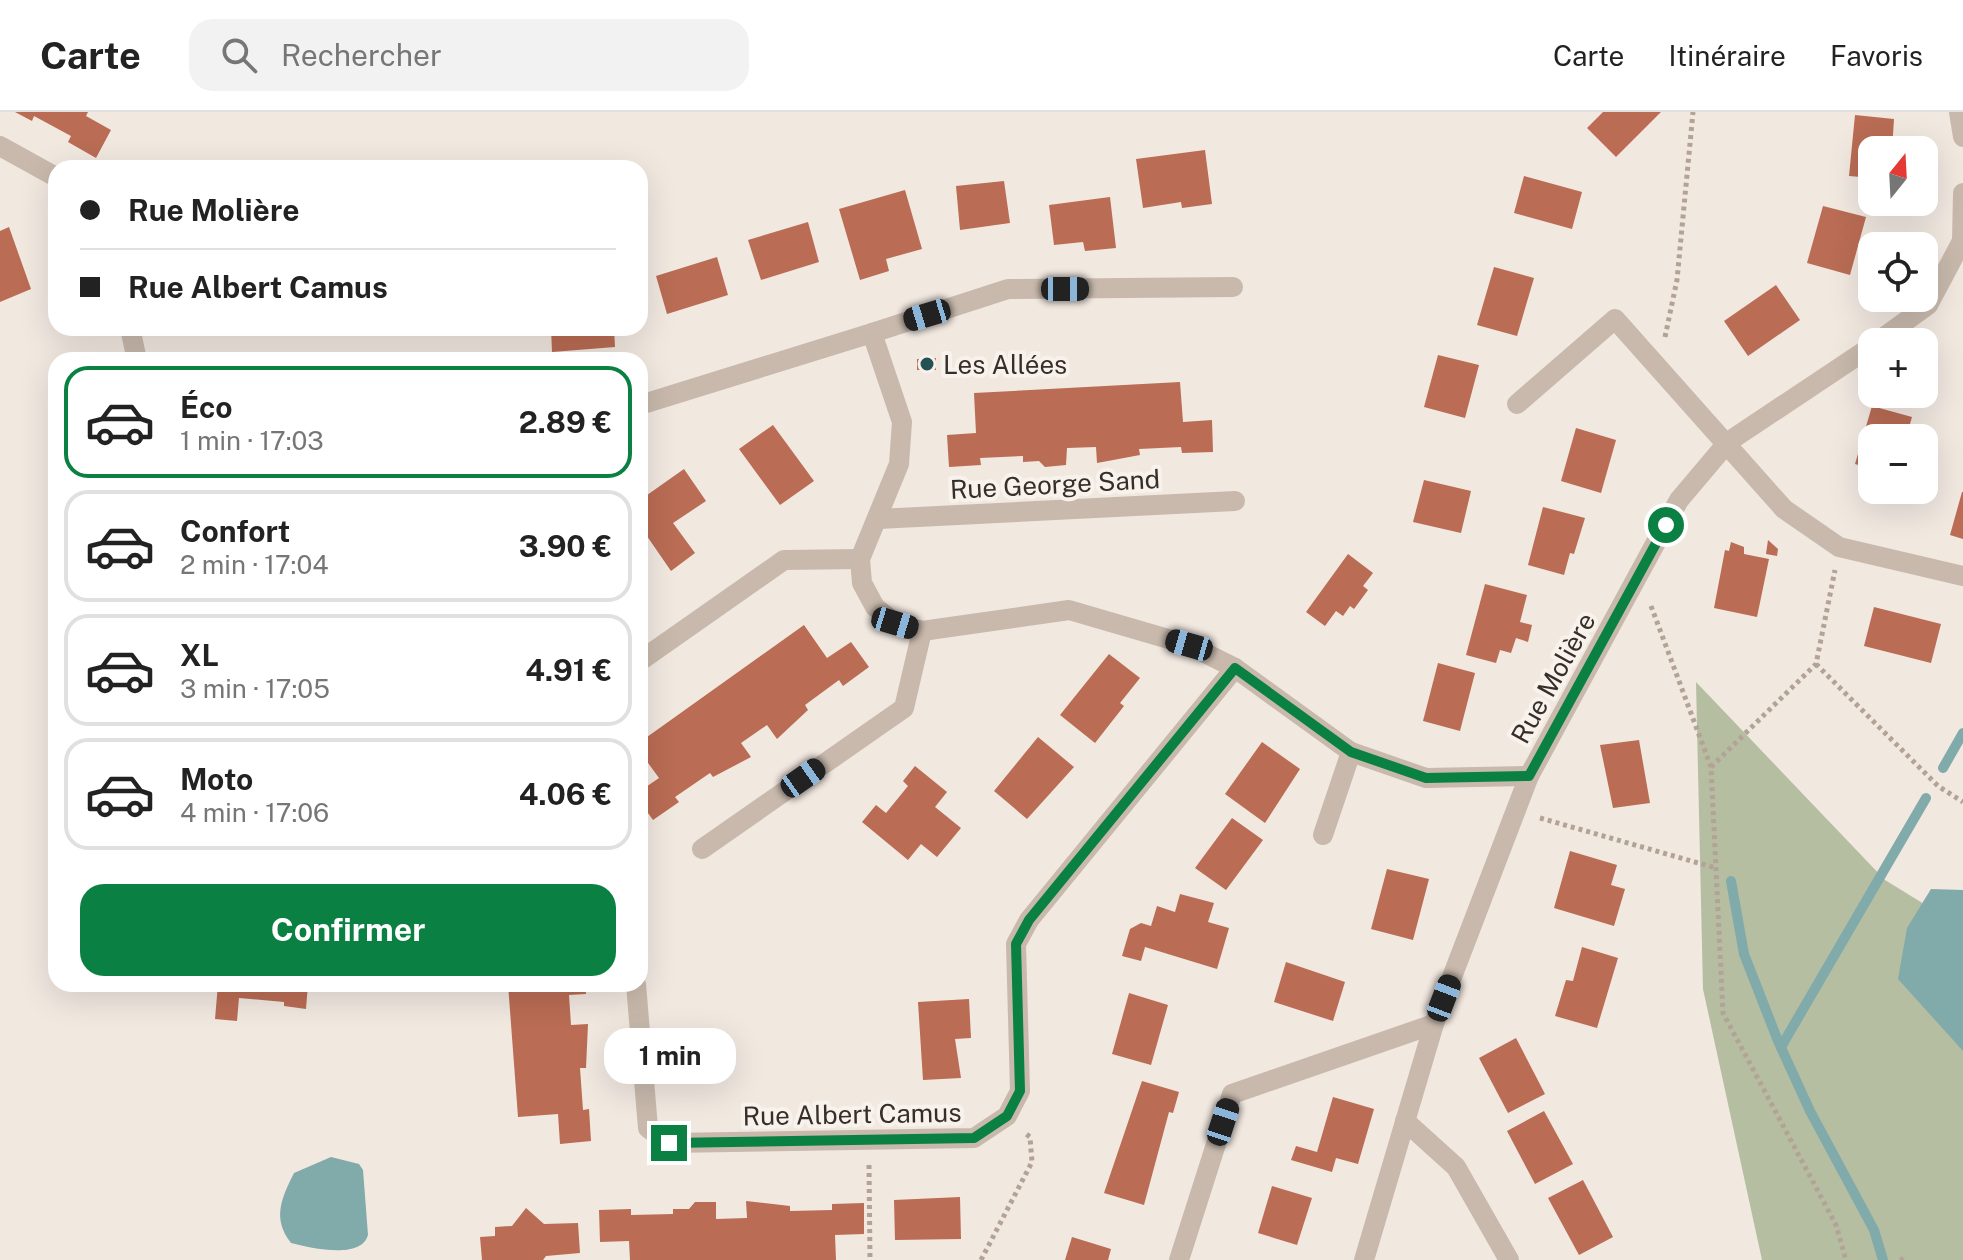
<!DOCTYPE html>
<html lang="fr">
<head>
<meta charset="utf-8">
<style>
  :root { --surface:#fff; --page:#f2f2f2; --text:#222; --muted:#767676; --line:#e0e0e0; --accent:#0b8043 }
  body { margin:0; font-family:"Public Sans",sans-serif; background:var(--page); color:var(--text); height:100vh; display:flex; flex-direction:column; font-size:30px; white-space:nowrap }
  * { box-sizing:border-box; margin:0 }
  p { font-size:26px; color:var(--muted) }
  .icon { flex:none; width:44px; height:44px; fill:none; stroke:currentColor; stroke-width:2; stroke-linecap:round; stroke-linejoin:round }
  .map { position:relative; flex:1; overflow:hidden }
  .details { position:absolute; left:48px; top:240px; width:600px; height:640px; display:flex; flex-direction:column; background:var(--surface); border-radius:24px; box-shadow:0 8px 32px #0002 }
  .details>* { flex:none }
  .hud { position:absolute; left:48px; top:48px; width:600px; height:176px; border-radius:24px; box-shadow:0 8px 32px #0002; display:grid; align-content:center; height:176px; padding:0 32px; background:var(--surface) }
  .needle { width:52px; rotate:18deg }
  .fabs { position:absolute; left:1858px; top:24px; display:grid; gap:16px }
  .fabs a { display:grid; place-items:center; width:80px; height:80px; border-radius:16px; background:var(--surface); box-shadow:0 8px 32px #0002; font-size:40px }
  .end { position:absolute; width:36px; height:36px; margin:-18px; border:10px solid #0b8043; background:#fff; box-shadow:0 0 0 4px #fff }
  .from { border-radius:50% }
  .bubble { position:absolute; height:56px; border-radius:24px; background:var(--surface); box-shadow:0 8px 32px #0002; font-size:26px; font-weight:700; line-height:56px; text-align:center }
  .car { position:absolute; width:24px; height:48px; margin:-24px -12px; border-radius:10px; box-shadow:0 0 6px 2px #0007; background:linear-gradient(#222 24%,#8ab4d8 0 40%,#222 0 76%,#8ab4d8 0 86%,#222 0) }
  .hud b { display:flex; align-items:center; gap:28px; height:76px; font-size:30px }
  .hud b+b { border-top:2px solid var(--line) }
  .hud i { width:20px; height:20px; background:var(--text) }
  ul { padding:14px 0 0; list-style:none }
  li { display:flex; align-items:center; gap:24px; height:112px; margin:0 16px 12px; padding:0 16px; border:4px solid var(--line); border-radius:24px }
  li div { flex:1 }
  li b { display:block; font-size:30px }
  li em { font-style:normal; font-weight:700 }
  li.current { border-color:var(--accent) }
  li>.icon { width:72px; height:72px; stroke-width:1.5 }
  .cta { display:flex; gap:16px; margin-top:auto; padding:16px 32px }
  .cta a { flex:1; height:92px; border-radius:24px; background:var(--accent); color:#fff; font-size:32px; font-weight:700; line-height:92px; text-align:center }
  header { display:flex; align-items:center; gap:48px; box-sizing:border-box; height:112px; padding:0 40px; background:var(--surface); border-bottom:2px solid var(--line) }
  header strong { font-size:38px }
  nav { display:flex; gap:44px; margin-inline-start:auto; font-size:28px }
  .search { width:560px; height:72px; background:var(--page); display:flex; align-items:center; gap:20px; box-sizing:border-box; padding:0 28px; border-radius:24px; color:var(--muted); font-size:30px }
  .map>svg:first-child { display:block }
  .green { fill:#b5bea1 }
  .water { fill:#81aaab }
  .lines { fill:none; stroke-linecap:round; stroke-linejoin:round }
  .stream { stroke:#81aaab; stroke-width:10 }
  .building { fill:#ba6c54 }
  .path { stroke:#b3a397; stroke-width:5; stroke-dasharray:4 4; stroke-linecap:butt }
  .street { stroke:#c8b9ac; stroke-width:20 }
  .route { stroke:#0b8043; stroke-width:10 }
  .poi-dot { fill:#245154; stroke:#f8f2ec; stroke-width:3 }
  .labels { text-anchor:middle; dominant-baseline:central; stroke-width:8; stroke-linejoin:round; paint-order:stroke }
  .poi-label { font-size:26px; fill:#372e2a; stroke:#f8f2ec; text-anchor:start }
  .street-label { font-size:26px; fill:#372e2a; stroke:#f8f2ec }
</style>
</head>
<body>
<header>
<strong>Carte</strong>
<div class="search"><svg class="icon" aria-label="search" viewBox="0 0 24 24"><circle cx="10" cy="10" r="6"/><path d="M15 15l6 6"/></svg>Rechercher</div>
<nav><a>Carte</a><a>Itinéraire</a><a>Favoris</a></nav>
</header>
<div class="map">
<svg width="1963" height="1148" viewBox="0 0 1963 1148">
  <rect width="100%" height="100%" fill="#f1e8e0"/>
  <!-- green -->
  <polygon class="green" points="1696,570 1885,768 1963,816 1963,1148 1762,1148 1703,877"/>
  <!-- water -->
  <g class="water">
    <polygon points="1931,777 1963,778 1963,939 1898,867 1907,816"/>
    <path d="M331,1045L359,1052L363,1058L368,1123C361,1148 311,1136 291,1131C272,1107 281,1087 294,1061Z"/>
  </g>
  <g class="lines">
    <!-- stream -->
    <g class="stream">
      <polyline points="1943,656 1963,621"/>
      <polyline points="1731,769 1744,842 1778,929 1810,999 1874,1118 1883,1148"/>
      <polyline points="1781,935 1926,686"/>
    </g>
  </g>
  <!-- building -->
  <g class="building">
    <polygon points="15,0 88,0 86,4 111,18 96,46 68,30 71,24 34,4 32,9"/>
    <polygon points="1603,0 1661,0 1616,45 1587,16"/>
    <polygon points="1855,3 1894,7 1892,38 1872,38 1872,66 1849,64"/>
    <polygon points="1205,38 1212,92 1182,96 1181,90 1143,96 1136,47"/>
    <polygon points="1524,64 1582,80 1572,117 1514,101"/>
    <polygon points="1004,69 1010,111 960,118 956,74"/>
    <polygon points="905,78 922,137 886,147 889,159 860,168 839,97"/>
    <polygon points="1110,85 1116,136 1085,139 1083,130 1054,133 1049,93"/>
    <polygon points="1823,94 1866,105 1850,163 1807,151"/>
    <polygon points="808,110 819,150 761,168 748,128"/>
    <polygon points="9,115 31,177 0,190 0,119"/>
    <polygon points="717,145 728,183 667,202 656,164"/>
    <polygon points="1494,155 1534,166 1517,224 1477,213"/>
    <polygon points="1776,173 1800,208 1748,244 1724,209"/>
    <polygon points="551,216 614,216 615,235 552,240"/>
    <polygon points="1438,243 1479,253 1465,306 1424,295"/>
    <polygon points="936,246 936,258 917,258 917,247"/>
    <polygon points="1180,270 1183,310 1212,308 1213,340 1182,341 1181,335 1139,337 1140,343 1097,351 1096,335 1067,336 1066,353 1045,355 1039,349 1023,350 1023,344 980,346 981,353 949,355 947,323 976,321 974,281"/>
    <polygon points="1872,294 1912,305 1906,326 1872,326 1872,357 1855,352"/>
    <polygon points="773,313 814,369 780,393 739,337"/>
    <polygon points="1576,316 1616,328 1601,381 1561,369"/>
    <polygon points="684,357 706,389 673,411 695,441 671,459 640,414 640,388"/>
    <polygon points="1424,368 1471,379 1461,421 1413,410"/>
    <polygon points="1962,380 1963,380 1963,427 1950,423"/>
    <polygon points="1543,395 1585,406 1574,442 1570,441 1564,463 1528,453"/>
    <polygon points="1768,428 1778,437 1777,444 1766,442"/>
    <polygon points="1731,430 1744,435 1744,442 1769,447 1757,505 1714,496 1725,438 1729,439"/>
    <polygon points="1348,442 1373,461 1363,474 1368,478 1354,497 1350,494 1343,504 1336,499 1325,514 1306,500"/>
    <polygon points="1485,472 1527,483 1520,510 1532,513 1528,530 1516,526 1511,541 1500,538 1496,551 1466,543"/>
    <polygon points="1874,495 1941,512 1931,551 1864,534"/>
    <polygon points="804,513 827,546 851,530 869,555 843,574 839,568 805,593 808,598 777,627 767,613 741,631 751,645 713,665 710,661 675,685 679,690 653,708 640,690 640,679 659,666 640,640 640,630"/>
    <polygon points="1109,542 1140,566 1120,591 1124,594 1095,631 1060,603"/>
    <polygon points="1438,551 1475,561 1460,619 1423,609"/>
    <polygon points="1038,625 1074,655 1027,707 994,679"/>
    <polygon points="1639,628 1650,691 1613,696 1600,633"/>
    <polygon points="1262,630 1300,657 1265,711 1225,682"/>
    <polygon points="915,654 947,680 935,695 961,716 937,745 921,732 908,748 862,710 876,693 886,701 908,674 903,669"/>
    <polygon points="1232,706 1263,728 1226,778 1195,756"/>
    <polygon points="1570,739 1617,753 1611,773 1625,777 1614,814 1554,796"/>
    <polygon points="1387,757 1429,767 1413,828 1371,817"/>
    <polygon points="1180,782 1214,791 1208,810 1229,816 1217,857 1145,835 1141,849 1122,844 1130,817 1141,811 1151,814 1157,794 1175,800"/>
    <polygon points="1582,835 1618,846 1597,916 1555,904 1566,868 1573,869"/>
    <polygon points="1286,850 1345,870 1333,909 1274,890"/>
    <polygon points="218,872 308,872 306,897 284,894 284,890 239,886 237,909 215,907"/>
    <polygon points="508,872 585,872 586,882 569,883 571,913 588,912 586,956 580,956 583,998 589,997 591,1029 560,1032 558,1002 518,1005"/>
    <polygon points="1129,881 1168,893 1151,953 1112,942"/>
    <polygon points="969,887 971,926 955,927 961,966 923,968 918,890"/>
    <polygon points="1516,926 1545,982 1508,1001 1479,946"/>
    <polygon points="1142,969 1179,980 1173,1001 1169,1000 1144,1093 1104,1081"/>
    <polygon points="1333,985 1374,997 1358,1052 1336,1046 1332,1060 1291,1048 1296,1034 1317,1040"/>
    <polygon points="1544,999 1573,1052 1535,1072 1507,1019"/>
    <polygon points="1583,1068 1613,1125 1579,1143 1548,1086"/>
    <polygon points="1272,1074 1312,1086 1297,1133 1258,1121"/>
    <polygon points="960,1085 961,1127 895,1128 894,1088"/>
    <polygon points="746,1089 790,1094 790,1099 832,1098 832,1092 864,1091 864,1122 835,1123 836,1148 630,1148 629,1129 600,1130 599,1098 631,1097 631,1103 673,1102 673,1097 689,1097 695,1090 716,1090 716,1107 747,1106"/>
    <polygon points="526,1096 544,1112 578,1111 580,1141 546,1144 543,1148 482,1148 480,1125 495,1124 495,1115 512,1114"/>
    <polygon points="1072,1125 1111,1137 1108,1148 1065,1148"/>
  </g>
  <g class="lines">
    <!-- path -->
    <g class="path">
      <polyline points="1665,225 1677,168 1693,0"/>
      <polyline points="1651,494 1711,655 1723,901 1836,1113 1846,1148"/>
      <polyline points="1816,552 1938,674 1963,690"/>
      <polyline points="1711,655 1816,552 1835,458"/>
      <polyline points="1540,706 1716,756"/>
      <polyline points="869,1053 870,1148"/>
      <polyline points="981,1148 1032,1050 1030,1025 1025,1021"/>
      <polyline points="1900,1148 1905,1146"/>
    </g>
    <!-- street -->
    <g class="street">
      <polyline points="1959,0 1963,25"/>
      <polyline points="0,34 56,65"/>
      <polyline points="130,216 137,248"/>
      <polyline points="872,221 1008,177 1233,175"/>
      <polyline points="1877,230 1928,193 1962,129 1963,81"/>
      <polyline points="1517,292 1615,207 1784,397 1839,435 1963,464"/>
      <polyline points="640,293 872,221 902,310 899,352 860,447 862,471 875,495 895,511 922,519 1069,498 1189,533 1235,556 1351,640"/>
      <polyline points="878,407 1235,389"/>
      <polyline points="640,549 784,448 860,447"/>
      <polyline points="1323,723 1351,640 1426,666 1529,664"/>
      <polyline points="702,737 904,596 922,519"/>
      <polyline points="636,872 648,1016 669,1031 974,1026 1007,1004 1020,979 1016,832 1029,808 1235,556"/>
      <polyline points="1405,1009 1456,1055 1509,1148"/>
      <polyline points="1179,1148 1232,982 1434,912"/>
      <polyline points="1364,1148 1434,912 1529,664 1679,388 1728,330 1872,234"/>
    </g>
  </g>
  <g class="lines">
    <!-- route -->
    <polyline class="route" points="669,1031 974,1026 1007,1004 1020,979 1016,832 1029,808 1235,556 1351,640 1426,666 1529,664 1666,413"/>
  </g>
  <!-- markers -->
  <circle class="poi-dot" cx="927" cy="252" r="8"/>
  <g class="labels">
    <!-- poi labels -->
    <g class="poi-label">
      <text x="943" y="252">Les Allées</text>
    </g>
    <!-- street labels -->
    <g class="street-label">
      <text transform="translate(1055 372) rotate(-3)">Rue George Sand</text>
      <text transform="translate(1553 566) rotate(-61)">Rue Molière</text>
      <text transform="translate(852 1002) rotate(-1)">Rue Albert Camus</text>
    </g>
  </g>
</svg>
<div class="fabs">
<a><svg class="needle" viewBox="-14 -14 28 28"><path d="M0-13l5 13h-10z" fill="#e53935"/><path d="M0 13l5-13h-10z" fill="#767676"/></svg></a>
<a><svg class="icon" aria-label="locate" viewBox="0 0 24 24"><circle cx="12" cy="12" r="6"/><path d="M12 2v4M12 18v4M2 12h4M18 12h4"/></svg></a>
<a>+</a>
<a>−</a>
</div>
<i class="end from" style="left:1666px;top:413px"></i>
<i class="end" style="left:669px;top:1031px"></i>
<div class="bubble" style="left:604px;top:916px;width:132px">1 min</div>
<i class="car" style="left:1065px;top:177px;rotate:90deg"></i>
<i class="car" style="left:927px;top:203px;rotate:253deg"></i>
<i class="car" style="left:895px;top:511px;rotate:107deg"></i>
<i class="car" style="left:1189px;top:533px;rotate:286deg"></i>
<i class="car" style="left:803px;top:666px;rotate:55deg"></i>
<i class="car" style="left:1444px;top:886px;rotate:21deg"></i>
<i class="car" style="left:1223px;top:1010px;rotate:18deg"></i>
<div class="hud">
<b><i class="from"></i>Rue Molière</b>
<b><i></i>Rue Albert Camus</b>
</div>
<section class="details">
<ul>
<li class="current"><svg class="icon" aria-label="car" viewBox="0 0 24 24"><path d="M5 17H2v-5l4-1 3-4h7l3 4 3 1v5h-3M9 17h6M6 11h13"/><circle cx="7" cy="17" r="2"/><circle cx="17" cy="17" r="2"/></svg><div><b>Éco</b><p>1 min · 17:03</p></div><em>2.89 €</em></li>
<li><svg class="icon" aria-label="car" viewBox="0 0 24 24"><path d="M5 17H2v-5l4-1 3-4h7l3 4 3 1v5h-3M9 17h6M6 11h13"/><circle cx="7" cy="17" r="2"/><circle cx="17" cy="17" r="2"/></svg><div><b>Confort</b><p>2 min · 17:04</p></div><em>3.90 €</em></li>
<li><svg class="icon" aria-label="car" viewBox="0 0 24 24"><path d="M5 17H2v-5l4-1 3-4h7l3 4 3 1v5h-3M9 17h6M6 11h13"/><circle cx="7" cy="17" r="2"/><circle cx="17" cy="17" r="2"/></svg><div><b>XL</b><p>3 min · 17:05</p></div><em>4.91 €</em></li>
<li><svg class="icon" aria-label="car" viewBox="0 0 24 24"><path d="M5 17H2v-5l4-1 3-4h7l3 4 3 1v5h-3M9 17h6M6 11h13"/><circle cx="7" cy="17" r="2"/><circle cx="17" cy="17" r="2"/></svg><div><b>Moto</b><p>4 min · 17:06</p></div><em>4.06 €</em></li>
</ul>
<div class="cta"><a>Confirmer</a></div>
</section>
</div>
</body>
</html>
